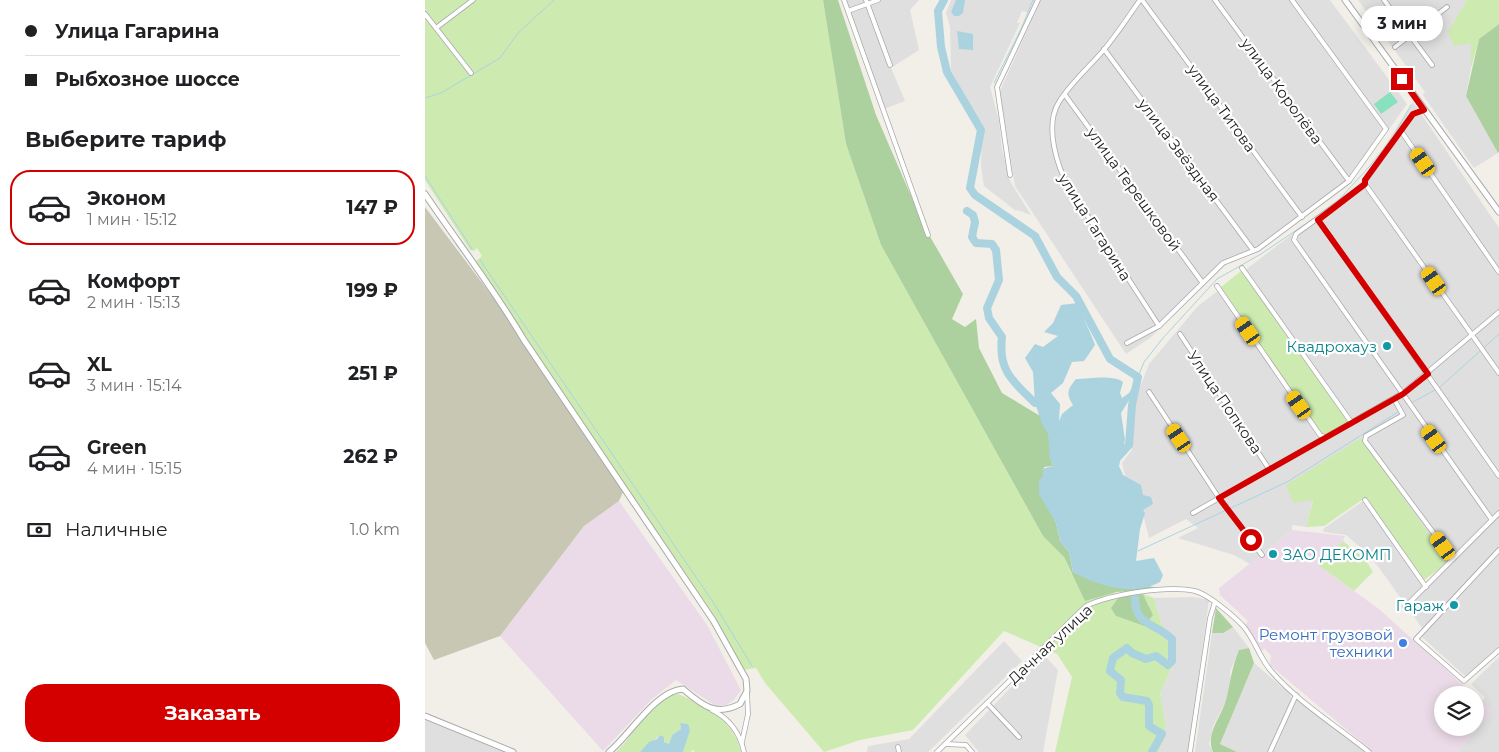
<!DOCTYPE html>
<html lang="ru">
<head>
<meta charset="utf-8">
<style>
  :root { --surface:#fff; --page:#f6f6f6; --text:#202124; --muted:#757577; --line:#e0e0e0; --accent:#d40000 }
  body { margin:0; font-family:Montserrat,sans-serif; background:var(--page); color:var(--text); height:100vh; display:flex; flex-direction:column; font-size:19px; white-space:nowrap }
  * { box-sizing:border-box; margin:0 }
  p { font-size:16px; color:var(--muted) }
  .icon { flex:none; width:28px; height:28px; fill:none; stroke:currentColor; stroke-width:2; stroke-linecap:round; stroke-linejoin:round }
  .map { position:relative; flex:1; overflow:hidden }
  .sheet { display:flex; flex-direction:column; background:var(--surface); width:425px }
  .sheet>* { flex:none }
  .guide { display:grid; align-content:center; height:110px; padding:0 25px; background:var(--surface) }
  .controls { position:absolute; left:1009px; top:686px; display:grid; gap:10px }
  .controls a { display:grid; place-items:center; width:50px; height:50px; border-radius:50%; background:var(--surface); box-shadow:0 2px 12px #0003; font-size:25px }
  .end { position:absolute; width:22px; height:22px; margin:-11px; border:6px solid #d40000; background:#fff; box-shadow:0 0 0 2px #fff }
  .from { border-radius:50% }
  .bubble { position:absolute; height:35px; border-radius:18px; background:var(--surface); box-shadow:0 2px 12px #0003; font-size:16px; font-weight:700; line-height:35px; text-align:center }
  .car { position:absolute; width:15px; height:30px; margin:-15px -8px; border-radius:6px; box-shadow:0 0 4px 1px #0007; background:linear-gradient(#f5c518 24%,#345 0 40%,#f5c518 0 76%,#345 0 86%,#f5c518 0) }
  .guide b { display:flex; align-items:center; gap:18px; height:48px; font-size:19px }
  .guide b+b { border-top:1px solid var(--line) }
  .guide i { width:12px; height:12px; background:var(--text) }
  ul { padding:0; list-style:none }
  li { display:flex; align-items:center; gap:15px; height:75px; margin:0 10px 8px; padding:0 15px; border:2px solid transparent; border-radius:20px }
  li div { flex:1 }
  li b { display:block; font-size:19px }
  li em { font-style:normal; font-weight:700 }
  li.current { border-color:var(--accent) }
  li>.icon { width:45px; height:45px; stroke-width:1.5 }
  h2 { padding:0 25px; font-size:22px; line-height:60px }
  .pay { display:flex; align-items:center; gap:12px; height:55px; padding:0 25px; font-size:19px }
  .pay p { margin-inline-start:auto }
  .cta { display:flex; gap:10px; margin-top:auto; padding:10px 25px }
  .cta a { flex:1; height:58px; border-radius:20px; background:var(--accent); color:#fff; font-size:20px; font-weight:700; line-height:58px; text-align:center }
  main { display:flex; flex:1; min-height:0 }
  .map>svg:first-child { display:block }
  .residential { fill:#e0dfdf }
  .industrial { fill:#ebdbe8 }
  .construction { fill:#c7c7b4 }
  .grass { fill:#cdebb0 }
  .forest { fill:#add19e }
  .pitch { fill:#88e0be }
  .water { fill:#aad3df }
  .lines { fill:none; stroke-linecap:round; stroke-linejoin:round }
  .stream { stroke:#aad3df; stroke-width:1 }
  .river { stroke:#aad3df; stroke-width:8 }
  .minor-casing { stroke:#a9a9a9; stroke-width:5.5 }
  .tertiary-casing { stroke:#a9a9a9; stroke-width:7 }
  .minor { stroke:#fff; stroke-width:4 }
  .tertiary { stroke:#fff; stroke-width:5 }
  .route { stroke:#d40000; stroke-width:6 }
  .culture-dot { fill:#0f9aa8; stroke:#fff; stroke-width:2 }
  .shop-dot { fill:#3f7fe0; stroke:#fff; stroke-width:2 }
  .labels { text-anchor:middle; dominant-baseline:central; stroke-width:4.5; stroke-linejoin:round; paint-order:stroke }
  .street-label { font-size:15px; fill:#222; stroke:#fff }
  .culture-label { font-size:15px; fill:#0d838f; stroke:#fff; text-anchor:end }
  .shop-label { font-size:15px; fill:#366cbe; stroke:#fff; text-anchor:end }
</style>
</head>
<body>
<main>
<section class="sheet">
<div class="guide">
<b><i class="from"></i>Улица Гагарина</b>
<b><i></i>Рыбхозное шоссе</b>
</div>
<h2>Выберите тариф</h2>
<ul>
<li class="current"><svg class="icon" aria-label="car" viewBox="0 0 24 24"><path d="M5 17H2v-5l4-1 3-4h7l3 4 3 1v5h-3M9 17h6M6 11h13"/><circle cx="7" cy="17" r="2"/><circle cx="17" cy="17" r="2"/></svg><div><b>Эконом</b><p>1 мин · 15:12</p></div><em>147 ₽</em></li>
<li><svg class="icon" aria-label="car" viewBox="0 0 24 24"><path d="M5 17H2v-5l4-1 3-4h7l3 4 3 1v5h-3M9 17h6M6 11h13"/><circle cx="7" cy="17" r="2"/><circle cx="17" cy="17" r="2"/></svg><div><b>Комфорт</b><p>2 мин · 15:13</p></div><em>199 ₽</em></li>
<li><svg class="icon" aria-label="car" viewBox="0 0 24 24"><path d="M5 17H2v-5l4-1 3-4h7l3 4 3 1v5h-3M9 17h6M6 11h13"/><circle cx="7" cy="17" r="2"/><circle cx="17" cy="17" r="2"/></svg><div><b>XL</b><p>3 мин · 15:14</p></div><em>251 ₽</em></li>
<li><svg class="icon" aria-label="car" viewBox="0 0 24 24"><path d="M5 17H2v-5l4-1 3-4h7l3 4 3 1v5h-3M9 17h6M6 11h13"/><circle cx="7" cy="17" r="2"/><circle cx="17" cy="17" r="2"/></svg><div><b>Green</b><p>4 мин · 15:15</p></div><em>262 ₽</em></li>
</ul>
<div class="pay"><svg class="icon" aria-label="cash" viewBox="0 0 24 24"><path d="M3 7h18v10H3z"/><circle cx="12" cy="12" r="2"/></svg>Наличные<p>1.0 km</p></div>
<div class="cta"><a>Заказать</a></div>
</section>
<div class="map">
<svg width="1074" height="752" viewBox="0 0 1074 752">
  <rect width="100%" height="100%" fill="#f2efe9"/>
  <!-- residential -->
  <g class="residential">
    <polygon points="421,0 494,0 485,10 494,50 466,68 480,101 459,109"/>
    <polygon points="526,0 611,0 605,13 597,11 592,23 595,23 565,87 574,121 577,149 585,181 606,215 592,210 591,211 559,186 556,166 557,127 526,70 525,27 521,13"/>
    <polygon points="616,0 905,0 982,104 924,185 833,252 803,263 725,338 701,354 590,186 575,91"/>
    <polygon points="933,0 1042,0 1023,33 1046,43 1046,68 1041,96 1073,153 1049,168 998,95 1000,92"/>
    <polygon points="988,102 1074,228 1074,646 1041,677 996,636 999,633 997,628 955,569 939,550 921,535 899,532 898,529 938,501 998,586 1019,564 932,447 888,499 881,527 867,525 867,530 825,564 809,555 753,538 773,528 761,519 724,538 717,510 705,497 697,463 707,450 707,408 724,364 773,306 937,181"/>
    <polygon points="769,597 784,600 763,752 734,752 741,727 735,693 750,661 752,646 736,623 729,598"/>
    <polygon points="808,627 824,648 814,650 805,671 806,681 800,703 788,726 784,744 788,752 770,752 787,633 798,632"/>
    <polygon points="579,641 597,661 503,752 442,752 443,746 484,739"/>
    <polygon points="618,654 633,670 618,752 554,752 540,735"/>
    <polygon points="1074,657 1074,752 1032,752 1067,711 1057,702 1060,697 1046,684"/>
    <polygon points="829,663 865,694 867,701 842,752 812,752 795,744"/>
    <polygon points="871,699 942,752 847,752"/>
    <polygon points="0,719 78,752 0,752"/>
  </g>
  <!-- industrial -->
  <g class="industrial">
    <polygon points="194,501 282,625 316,690 309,700 301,705 291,706 251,680 226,700 178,751 75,636 159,526"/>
    <polygon points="867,530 920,536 918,541 893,565 954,609 1049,695 1018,695 1018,728 1050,728 1050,696 1067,711 1032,752 948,752 845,665 846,656 840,649 836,651 820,625 823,621 795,595 794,588"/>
  </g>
  <!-- construction -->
  <polygon class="construction" points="0,207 70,300 198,492 194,501 159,526 75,636 9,660 0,643"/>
  <!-- grass -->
  <g class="grass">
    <polygon points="0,0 398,0 421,144 456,245 618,536 639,557 646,573 674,597 688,593 694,597 691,616 719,626 724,606 718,594 729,598 736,623 752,646 750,661 735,693 741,727 734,752 630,752 647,677 632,654 579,631 488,730 435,740 399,752 340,683 331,668 319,670 289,615 109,351 89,317 50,262 57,256 52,248 49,251 45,250 0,180"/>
    <polygon points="1042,0 1074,0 1074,24 1054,39 1046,68 1046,43 1029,46 1023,32"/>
    <polygon points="816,271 922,420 921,423 901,434 894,432 796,287"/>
    <polygon points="936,438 1024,562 999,580 941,497 899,526 881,527 888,500 868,503 861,485"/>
    <polygon points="918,541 940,559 948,572 929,591 893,565"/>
    <path d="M253,694C282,706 308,720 316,752H269L268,749L266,752H258L263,728V725L255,723L256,729L247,735L244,744L239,742L238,737L235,735L215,752H191C211,734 224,698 253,694Z"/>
  </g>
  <!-- forest -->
  <g class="forest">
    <path d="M398,0H413L451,115L499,226L538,294L527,319L540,327L551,319L554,348L577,393L617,417C617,424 621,427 623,433C624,435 627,461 628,466L619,467L618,498L631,523L635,541L644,552L648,572L704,588L724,586L736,589L692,592L660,601L639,557L618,536L456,245L421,144Z"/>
    <polygon points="1074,24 1074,152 1073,153 1041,96 1054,39"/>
    <polygon points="718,594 728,615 719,626 691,616 686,608 694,597"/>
    <polygon points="791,608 808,627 798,633 787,633"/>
    <path d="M824,648L829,663L795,744L812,752H788C780,733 796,718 801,700C806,681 806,669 814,650Z"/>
  </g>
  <!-- pitch -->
  <polygon class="pitch" points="965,92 973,102 956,114 949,104"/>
  <!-- water -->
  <g class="water">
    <polygon points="531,0 540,0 538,13 534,16 529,16 526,12"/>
    <polygon points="532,31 548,34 548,50 534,49"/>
    <path d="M653,303C657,318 665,330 670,345L659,361L647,362L638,383L626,393L635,404L634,421L637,414L648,405C641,394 642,390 651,379C663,379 688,374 698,382L695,393L697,398L704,393L713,377L708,394L696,413L700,440L694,466L698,475L716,485L718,495L726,497L728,504L718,510L720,513L715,529L711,561L729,558L738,575L735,582C707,597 674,586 648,572L644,552L635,541L631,523L614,494V481L619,474L617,469L628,466V463L625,460L623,433L617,424L610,403L608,372L600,358L610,344L618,347L633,336L619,332L628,323L636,305Z"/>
    <polygon points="255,723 263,724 265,730 258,752 215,752 224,742 232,739 235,735 239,737 239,742 244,744 247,735 256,729"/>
  </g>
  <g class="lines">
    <!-- stream -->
    <g class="stream">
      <polyline points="569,83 596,29 608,0"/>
      <polyline points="0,98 16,93 75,58 93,33 129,0"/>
      <polyline points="0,176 47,249"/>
      <polyline points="55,260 290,605 327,666"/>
      <polyline points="713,377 719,362 738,338 792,279 836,254 910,204 944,167 968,137 986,105"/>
      <polyline points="1015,387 1074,334"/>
      <polyline points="988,402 1010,390"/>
      <polyline points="713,551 862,482 973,412"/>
    </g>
    <!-- river -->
    <g class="river">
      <polyline points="519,0 513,11 516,47 522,72 556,130 545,188 550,195 610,236 632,277 651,296 685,359 713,377 707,405 704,445 692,458"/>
      <path d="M542,211L548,215L550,222L547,237L551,243L567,244L571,250L574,280L562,308L564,318L577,337C573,370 587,381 610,403L619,400"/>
      <path d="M710,599C710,626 731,623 747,639V661L743,665L731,656L721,659L707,653L702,648L688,658L685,671L696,680L695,693L698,697L722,701L724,705V726L737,734L727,752"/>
    </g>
    <!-- minor casing -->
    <g class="minor-casing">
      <g id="minor">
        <polyline points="419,0 503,235"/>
        <polyline points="441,0 465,65"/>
        <path d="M715,0C703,17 691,36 677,52C663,68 645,84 634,102C619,126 632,167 645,189L734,326"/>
        <polyline points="717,0 877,217"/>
        <polyline points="790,0 924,181"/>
        <polyline points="959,0 1007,65"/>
        <polyline points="423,11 453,0"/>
        <polyline points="0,14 46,73"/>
        <polyline points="11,28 48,0"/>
        <polyline points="970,47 1022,7"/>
        <polyline points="679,49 828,250"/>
        <polyline points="640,95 777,282"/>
        <polyline points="999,110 988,114 940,181 940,184 871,234 869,240 1067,520"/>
        <polyline points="976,131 1074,272"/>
        <polyline points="585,175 572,87 613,0"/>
        <polyline points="940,184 1074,373"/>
        <polyline points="893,220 1074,476"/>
        <polyline points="817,268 926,422"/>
        <polyline points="792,286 895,435 900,437"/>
        <polyline points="755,334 844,469"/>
        <polyline points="702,343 734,326 798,263 833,249 924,181 961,129 867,0"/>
        <polyline points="724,392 794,498 837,555"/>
        <polyline points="969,399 978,415 941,436 940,441 1028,559"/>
        <polyline points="940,500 1001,587"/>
        <polyline points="768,513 978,393 1074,312"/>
        <polyline points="1074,550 991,639 1039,681 1074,650"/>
        <polyline points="980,607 1074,513"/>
        <polyline points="562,703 594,737"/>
        <path d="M287,710C305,719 315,733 319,752"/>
        <polyline points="317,742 323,714 322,692"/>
        <polyline points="521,744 541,745 547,752"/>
        <polyline points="473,747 474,752"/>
        <path d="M512,752L661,606C686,594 743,585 770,591C783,594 810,617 819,627C830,640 835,659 847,672C873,702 913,727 944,752"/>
        <polyline points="765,752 785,618 790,602"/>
        <polyline points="845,752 871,695"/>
      </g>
    </g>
    <!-- tertiary casing -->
    <g class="tertiary-casing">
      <g id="tertiary">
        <polyline points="920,0 1074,212"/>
        <path d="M0,194C33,243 69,289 99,340L288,620L321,679L322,691L315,704C290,717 277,705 258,689C230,691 205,735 184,752"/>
        <polyline points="0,716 88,752"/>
      </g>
    </g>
    <!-- minor -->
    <use href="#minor" class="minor"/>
    <!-- tertiary -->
    <use href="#tertiary" class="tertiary"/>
  </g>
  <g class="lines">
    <!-- route -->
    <polyline class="route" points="826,540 794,498 978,394 1003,374 893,220 940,184 940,180 988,114 999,110 977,79"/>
  </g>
  <!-- markers -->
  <g class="culture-dot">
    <circle cx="962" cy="346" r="5"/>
    <circle cx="848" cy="554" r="5"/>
    <circle cx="1029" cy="605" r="5"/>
  </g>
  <circle class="shop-dot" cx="978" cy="643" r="5"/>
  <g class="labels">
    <!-- street labels -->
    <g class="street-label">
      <text transform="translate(857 91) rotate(54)">улица Королёва</text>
      <text transform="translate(797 108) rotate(54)">улица Титова</text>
      <text transform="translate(754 150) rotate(53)">улица Звёздная</text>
      <text transform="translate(709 189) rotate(54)">улица Терешковой</text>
      <text transform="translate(670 227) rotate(58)">улица Гагарина</text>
      <text transform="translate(800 402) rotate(56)">Улица Попкова</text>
      <text transform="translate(625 644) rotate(-43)">Дачная улица</text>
    </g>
    <!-- culture labels -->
    <g class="culture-label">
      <text x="952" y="346">Квадрохауз</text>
      <text x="858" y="554" text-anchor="start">ЗАО ДЕКОМП</text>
      <text x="1019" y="605">Гараж</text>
    </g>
    <!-- shop labels -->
    <g class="shop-label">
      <text x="968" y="634">Ремонт грузовой<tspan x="968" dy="17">техники</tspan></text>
    </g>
  </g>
</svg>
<div class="controls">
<a><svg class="icon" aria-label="layers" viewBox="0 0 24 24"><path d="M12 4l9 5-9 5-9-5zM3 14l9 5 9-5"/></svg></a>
</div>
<i class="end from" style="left:826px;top:540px"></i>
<i class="end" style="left:977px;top:79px"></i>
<div class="bubble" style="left:936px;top:6px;width:82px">3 мин</div>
<i class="car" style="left:998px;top:162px;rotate:325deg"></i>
<i class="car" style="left:1009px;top:281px;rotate:325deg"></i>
<i class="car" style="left:823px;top:331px;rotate:325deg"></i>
<i class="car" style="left:874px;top:405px;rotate:325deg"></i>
<i class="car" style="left:754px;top:438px;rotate:326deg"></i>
<i class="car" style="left:1009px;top:439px;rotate:324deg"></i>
<i class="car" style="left:1018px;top:546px;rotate:324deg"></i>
</div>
</main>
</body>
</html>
